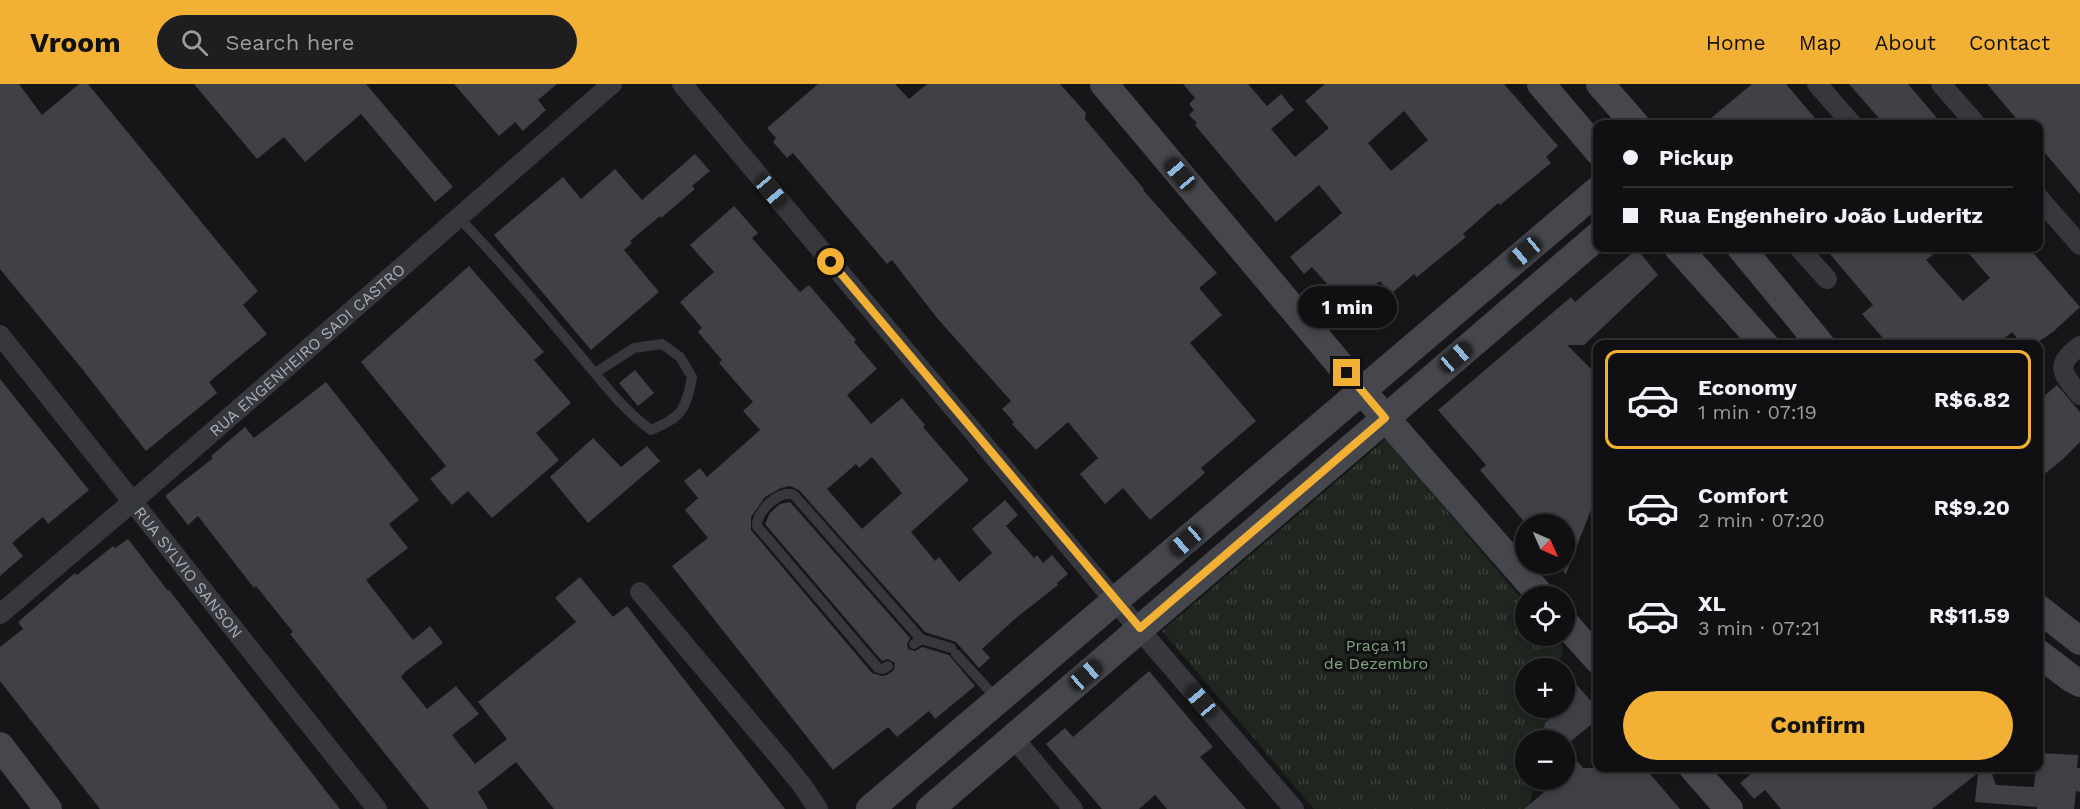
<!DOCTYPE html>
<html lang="en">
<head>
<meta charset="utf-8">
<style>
  :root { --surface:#101012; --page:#1e1e20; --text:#f1f3f6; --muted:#9c9d9f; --line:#303032; --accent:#f2b134 }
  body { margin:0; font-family:"Work Sans",sans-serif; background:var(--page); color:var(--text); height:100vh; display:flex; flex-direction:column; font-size:22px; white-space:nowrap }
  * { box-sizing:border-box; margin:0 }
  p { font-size:20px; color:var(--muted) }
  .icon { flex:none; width:33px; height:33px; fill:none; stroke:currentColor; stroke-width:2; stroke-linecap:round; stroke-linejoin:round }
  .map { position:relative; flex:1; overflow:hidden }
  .sheet { position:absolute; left:1593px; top:256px; width:450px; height:432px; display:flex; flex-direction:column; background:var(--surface); border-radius:12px; box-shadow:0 3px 9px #0003,0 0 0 2px var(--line) }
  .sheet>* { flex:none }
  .guide { position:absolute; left:1593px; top:36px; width:450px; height:132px; border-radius:12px; box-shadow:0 3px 9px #0003,0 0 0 2px var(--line); display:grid; align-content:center; height:132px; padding:0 30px; background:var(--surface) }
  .needle { width:39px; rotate:135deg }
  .buttons { position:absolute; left:1515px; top:430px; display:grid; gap:12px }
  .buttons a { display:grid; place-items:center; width:60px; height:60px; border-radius:50%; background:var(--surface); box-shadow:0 3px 9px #0003,0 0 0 2px var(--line); font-size:30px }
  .end { position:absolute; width:27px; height:27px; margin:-14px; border:8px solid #f2b134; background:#111; box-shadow:0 0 0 3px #111 }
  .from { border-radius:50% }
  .bubble { position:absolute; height:42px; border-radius:21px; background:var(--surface); box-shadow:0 3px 9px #0003,0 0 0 2px var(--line); font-size:20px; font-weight:700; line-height:42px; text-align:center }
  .car { position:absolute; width:18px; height:36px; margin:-18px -9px; border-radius:8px; box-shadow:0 0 4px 2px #0007; background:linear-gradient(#222 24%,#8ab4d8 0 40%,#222 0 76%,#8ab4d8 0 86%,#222 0) }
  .guide b { display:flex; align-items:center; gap:21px; height:57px; font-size:22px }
  .guide b+b { border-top:2px solid var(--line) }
  .guide i { width:15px; height:15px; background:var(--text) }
  ul { padding:10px 0 0; list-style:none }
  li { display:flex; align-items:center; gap:18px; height:99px; margin:0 12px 9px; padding:0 18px; border:3px solid transparent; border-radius:12px }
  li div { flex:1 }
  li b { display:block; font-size:22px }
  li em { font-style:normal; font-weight:700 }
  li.on { border-color:var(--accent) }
  li>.icon { width:54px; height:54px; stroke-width:1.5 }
  .primary-button { display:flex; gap:12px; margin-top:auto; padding:12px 30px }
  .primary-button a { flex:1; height:69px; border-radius:36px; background:var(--accent); color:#111; font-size:24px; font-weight:700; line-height:69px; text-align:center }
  header { display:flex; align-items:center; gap:36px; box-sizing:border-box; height:84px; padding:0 30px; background:var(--accent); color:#111 }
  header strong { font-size:28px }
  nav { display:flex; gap:33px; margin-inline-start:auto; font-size:21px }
  .search { width:420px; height:54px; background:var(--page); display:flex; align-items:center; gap:15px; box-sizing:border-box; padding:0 21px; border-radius:33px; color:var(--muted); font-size:22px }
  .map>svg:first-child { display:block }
  .park { fill:url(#park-tufts) }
  .building { fill:#404145; fill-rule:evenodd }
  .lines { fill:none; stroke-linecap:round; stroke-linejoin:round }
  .lane { stroke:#37383d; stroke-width:10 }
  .street { stroke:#37383d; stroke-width:20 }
  .secondary { stroke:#45474d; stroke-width:28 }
  .route { stroke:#f2b134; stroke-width:8 }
  .labels { text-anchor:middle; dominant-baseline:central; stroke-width:6; stroke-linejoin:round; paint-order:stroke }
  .street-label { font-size:16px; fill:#a8adb8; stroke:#111113 }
  .park-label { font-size:16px; fill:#7fa381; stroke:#111113 }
</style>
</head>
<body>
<header>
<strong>Vroom</strong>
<div class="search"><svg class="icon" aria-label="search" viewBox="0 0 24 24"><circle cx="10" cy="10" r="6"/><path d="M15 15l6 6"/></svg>Search here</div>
<nav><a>Home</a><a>Map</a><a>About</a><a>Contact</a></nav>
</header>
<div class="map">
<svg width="2080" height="725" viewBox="0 0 2080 725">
  <defs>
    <pattern id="park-tufts" width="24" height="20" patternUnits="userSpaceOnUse" patternTransform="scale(1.5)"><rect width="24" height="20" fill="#1e261f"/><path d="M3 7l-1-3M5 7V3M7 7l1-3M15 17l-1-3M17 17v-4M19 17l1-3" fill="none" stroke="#3c433d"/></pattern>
  </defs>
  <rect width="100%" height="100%" fill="#161618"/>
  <!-- park -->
  <polygon class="park" points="1386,355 1525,519 1526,552 1554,552 1563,563 1559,585 1526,585 1526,624 1550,624 1543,657 1526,657 1526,696 1535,696 1529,725 1314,725 1162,547"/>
  <!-- building -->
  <g class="building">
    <polygon points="0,0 19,0 42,31 79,0 88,0 258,207 243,221 267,250 209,298 217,309 146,367 83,286 0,185"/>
    <polygon points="194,0 366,0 453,103 435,118 361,30 305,78 284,53 257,75"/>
    <polygon points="454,0 557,0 538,16 546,26 523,47 515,38 499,52"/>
    <polygon points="818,0 895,0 909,15 927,0 1060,0 1086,29 1085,35 1144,105 1143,106 1217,189 1199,204 1222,231 1190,259 1256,337 1201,384 1205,389 1150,436 1123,404 1105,420 1080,390 1098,374 1068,338 1036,366 1012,340 1014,338 1002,325 1011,317 937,234 892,176 887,180 793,69 787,74 773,58 776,54 767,44"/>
    <path d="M1183,0H1248L1267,22L1281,10L1294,26L1271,45L1295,73L1329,44L1305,17L1325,0H1504L1558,62L1546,73L1551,79L1500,121L1498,119L1463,150L1466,153L1417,193L1414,190L1391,210L1380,197L1356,217L1351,213L1344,219L1312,183L1304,190L1290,173L1342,129L1319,101L1276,138L1195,41L1197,39L1189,31L1194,26L1189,20L1195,14ZM1404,27L1428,56L1391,87L1368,59Z"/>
    <polygon points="1752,0 1786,0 1820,40 1704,40"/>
    <polygon points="1849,0 1908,0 1942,40 1884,40"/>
    <polygon points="1987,0 2080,0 2080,110 2038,61 2038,40 2021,40"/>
    <polygon points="695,70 710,87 692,102 695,105 661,134 660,132 630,157 632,159 624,166 659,208 591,266 494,151 563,93 581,115 615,85 642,116"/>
    <path d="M734,122L758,149L752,154L800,208L809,201L856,256L854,258L877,285L847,311L871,340L902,314L925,341L923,343L969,396L911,448L935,477L939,473L959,498L992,469L972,445L1005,416L1018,431L1006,442L1034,474L1037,471L1043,479L1052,471L1068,490L1057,499L1058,501L1016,534L982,565L990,574L979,584L956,558L925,548L799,406L790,402L781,404L765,413L751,433V446L872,589L882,592L887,591L894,586L895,579L888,575L882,577L765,440L770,429L780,420L790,418L910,554L907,560L908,565L915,567L922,563L949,571L975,602L935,635L929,627L897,653L888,643L833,686L672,482L708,454L685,426L698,414L684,397L700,384L707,393L760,346L743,327L753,318L719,279L722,276L698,248L702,244L680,218L714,188L690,161ZM872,373L902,409L862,445L827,405L856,380L859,384Z"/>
    <polygon points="1825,164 1941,164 1926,176 1963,217 1990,194 1964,164 2029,164 2080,223 2054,247 2034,261 2023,261 2012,248 1996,261 1889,261 1862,230 1873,221"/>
    <polygon points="1637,165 1658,191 1584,261 1567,261 1598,292 1598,408 1566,490 1564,489 1564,441 1527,441 1480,386 1486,381 1438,326 1571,213 1575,218"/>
    <polygon points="469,182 544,268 534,276 571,319 536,349 559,376 492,434 468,407 452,421 430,395 446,382 361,278"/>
    <polygon points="635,286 654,309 638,322 619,299"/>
    <polygon points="0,295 89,406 48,440 43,433 12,459 23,472 0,492"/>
    <polygon points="326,298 419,416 389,440 408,464 366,496 413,556 430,542 443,559 406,587 401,593 427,625 456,602 479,630 452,651 475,680 507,655 478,618 576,538 555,514 580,493 613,533 627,522 785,725 554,725 516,678 478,708 488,725 429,725 290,550 293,548 256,502 254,504 198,432 188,441 165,412 213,374 211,372 245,343 254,354"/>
    <polygon points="2057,301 2080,328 2080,358 2062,376 2038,395 2038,317"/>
    <polygon points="593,354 621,383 647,362 660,377 588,439 550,393"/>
    <polygon points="128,455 168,507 169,506 340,725 100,725 0,597 0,563 23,545 18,538 75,489 77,491 113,462 115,464"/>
    <polygon points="1149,587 1213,663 1200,673 1246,725 1167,725 1155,711 1139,725 1102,725 1046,660 1065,644 1073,653"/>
    <polygon points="1576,600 1598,625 1598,635 1571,657 1542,657 1545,639 1564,624 1564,610"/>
    <polygon points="1564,662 1583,684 1645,684 1680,725 1524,725 1548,705 1540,696 1564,696"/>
    <polygon points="2038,669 2078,671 2077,684 2080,684 2080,708 2076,707 2074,725 2037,725 2037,723 1975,718 1978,689 1932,725 1781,725 1765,706 1754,715 1740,699 1751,690 1746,684 1990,684 1996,701 2034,703 2036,684 2038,684"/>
  </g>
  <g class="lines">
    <!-- lane -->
    <g class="lane">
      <path d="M459,134C501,177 539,223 578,269C601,296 622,325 651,346C682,333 686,326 692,293L680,273L662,260L634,264L595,289"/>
      <polyline points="921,555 951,564"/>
      <polyline points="956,570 998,616"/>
      <path d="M888,582L883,585L878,584L757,442C756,428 780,404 794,411L921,555L914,560"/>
    </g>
    <!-- street -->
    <g class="street">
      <polyline points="682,0 1115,517 1294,725"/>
      <polyline points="1817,0 1852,40"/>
      <polyline points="1941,0 1976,40"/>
      <polyline points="2038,113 2080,161"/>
      <polyline points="1799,164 1827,195"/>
      <path id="s1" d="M0,251L377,725"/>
      <path d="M2080,262C2054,281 2062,290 2080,311"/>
      <polyline points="640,508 780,674 802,701 818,725"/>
      <path id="s2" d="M0,530L131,419L612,0"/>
      <polyline points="1013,653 1073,725"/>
    </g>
    <!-- secondary -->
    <g class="secondary">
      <polyline points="1104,0 1362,307 1542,513"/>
      <polyline points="1541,0 1598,67"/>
      <polyline points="1600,0 1635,40"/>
      <polyline points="1678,164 1765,261"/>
      <polyline points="1741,164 1821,261"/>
      <polyline points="2038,524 2080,557"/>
      <polyline points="1564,538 1598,576"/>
      <polyline points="2038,569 2071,594 2080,599"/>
      <polyline points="0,662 48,725"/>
      <polyline points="1693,684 1729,725"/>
      <polyline points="870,725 1598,106"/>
      <polyline points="930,725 1598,152"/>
    </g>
  </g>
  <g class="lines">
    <!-- route -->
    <polyline class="route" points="831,178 1140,544 1385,334 1347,289"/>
  </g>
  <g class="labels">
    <!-- street labels -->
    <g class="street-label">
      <text stroke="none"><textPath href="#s2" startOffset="405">RUA ENGENHEIRO SADI CASTRO</textPath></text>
      <text stroke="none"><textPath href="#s1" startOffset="303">RUA SYLVIO SANSON</textPath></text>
    </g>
    <!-- park labels -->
    <g class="park-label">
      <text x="1376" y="561">Praça 11<tspan x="1376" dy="18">de Dezembro</tspan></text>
    </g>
  </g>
</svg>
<div class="buttons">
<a><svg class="needle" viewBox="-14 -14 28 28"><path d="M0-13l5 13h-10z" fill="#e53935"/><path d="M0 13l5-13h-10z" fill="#9c9d9f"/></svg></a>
<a><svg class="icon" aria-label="locate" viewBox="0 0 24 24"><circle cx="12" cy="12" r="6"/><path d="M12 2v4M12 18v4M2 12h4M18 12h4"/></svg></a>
<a>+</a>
<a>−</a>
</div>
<i class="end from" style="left:831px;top:178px"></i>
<i class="end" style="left:1347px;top:289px"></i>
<div class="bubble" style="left:1298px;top:202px;width:99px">1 min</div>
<i class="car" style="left:1180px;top:90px;rotate:320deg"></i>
<i class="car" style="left:771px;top:107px;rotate:140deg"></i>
<i class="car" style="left:1525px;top:168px;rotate:230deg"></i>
<i class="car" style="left:1456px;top:273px;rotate:49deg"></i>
<i class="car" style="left:1186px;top:457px;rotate:229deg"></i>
<i class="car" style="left:1086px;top:591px;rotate:49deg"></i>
<i class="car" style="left:1201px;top:617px;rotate:320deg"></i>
<div class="guide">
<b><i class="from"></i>Pickup</b>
<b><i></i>Rua Engenheiro João Luderitz</b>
</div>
<section class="sheet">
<ul>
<li class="on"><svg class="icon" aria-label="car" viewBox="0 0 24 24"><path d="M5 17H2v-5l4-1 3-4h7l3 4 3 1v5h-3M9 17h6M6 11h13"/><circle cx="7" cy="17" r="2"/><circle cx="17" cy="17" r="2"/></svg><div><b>Economy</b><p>1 min · 07:19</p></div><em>R$6.82</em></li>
<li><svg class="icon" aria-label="car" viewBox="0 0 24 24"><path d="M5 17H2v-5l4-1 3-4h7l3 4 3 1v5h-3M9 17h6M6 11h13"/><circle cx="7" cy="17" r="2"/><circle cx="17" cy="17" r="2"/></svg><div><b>Comfort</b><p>2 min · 07:20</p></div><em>R$9.20</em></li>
<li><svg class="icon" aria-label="car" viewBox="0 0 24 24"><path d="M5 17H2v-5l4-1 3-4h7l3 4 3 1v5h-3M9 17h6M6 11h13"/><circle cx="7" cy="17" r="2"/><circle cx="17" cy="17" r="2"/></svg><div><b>XL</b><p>3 min · 07:21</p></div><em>R$11.59</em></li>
</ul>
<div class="primary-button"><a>Confirm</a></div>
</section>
</div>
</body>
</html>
